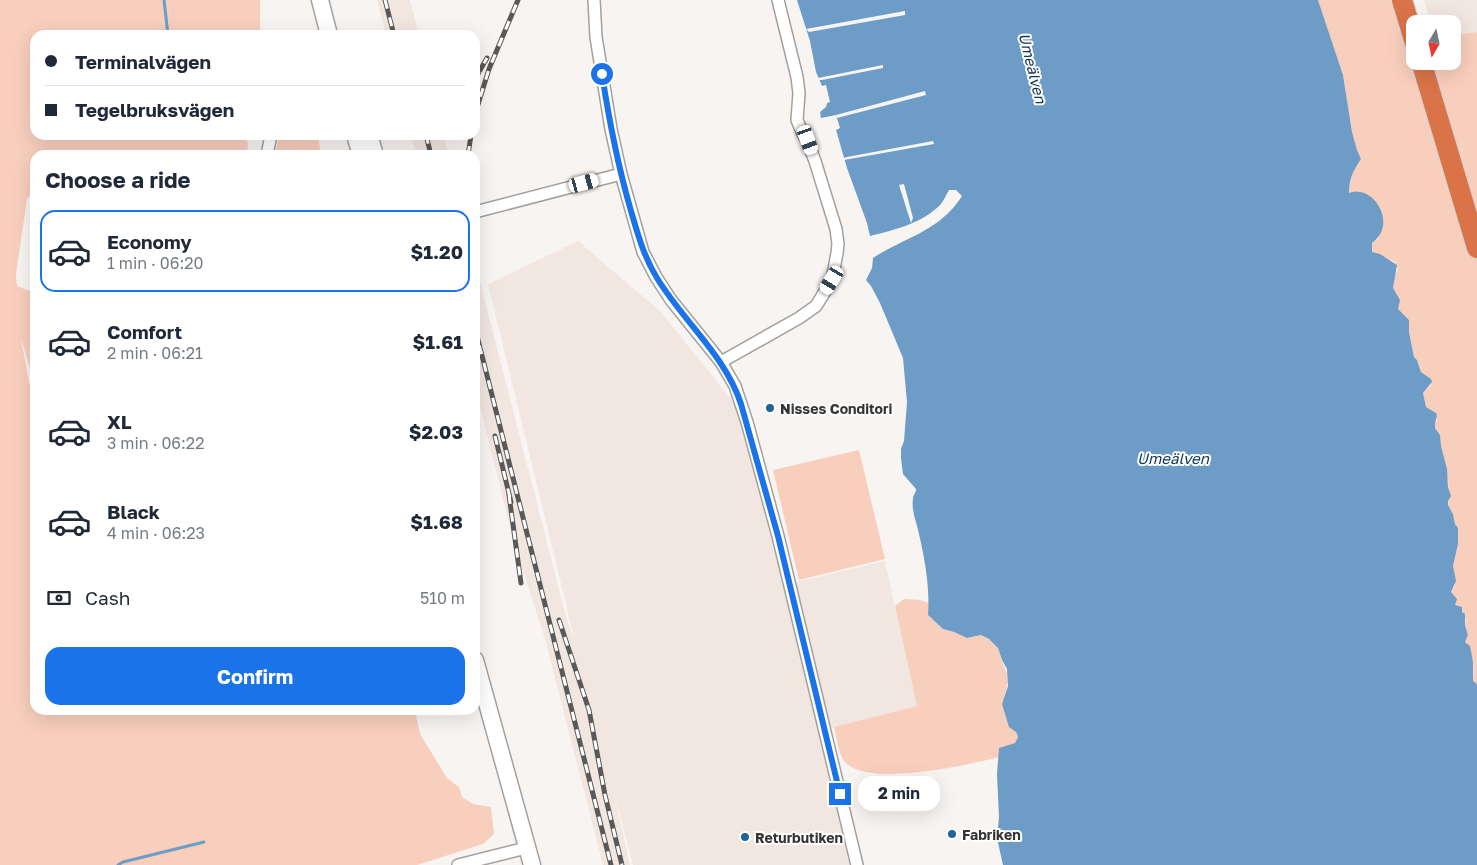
<!DOCTYPE html>
<html lang="en">
<head>
<meta charset="utf-8">
<style>
  :root { --surface:#fff; --page:#f6f6f7; --text:#1f2937; --muted:#747a83; --line:#e0e1e3; --accent:#1a73e8 }
  body { margin:0; font-family:"Golos Text",sans-serif; background:var(--page); color:var(--text); height:100vh; display:flex; flex-direction:column; font-size:19px; white-space:nowrap }
  * { box-sizing:border-box; margin:0 }
  p { font-size:16px; color:var(--muted) }
  .icon { flex:none; width:28px; height:28px; fill:none; stroke:currentColor; stroke-width:2; stroke-linecap:round; stroke-linejoin:round }
  .map { position:relative; flex:1; overflow:hidden }
  .side { position:absolute; left:30px; top:150px; width:450px; height:565px; display:flex; flex-direction:column; background:var(--surface); border-radius:15px; box-shadow:0 5px 20px #0002 }
  .side>* { flex:none }
  .hud { position:absolute; left:30px; top:30px; width:450px; height:110px; border-radius:15px; box-shadow:0 5px 20px #0002; display:grid; align-content:center; height:110px; padding:0 15px; background:var(--surface) }
  .needle { width:32px; rotate:189deg }
  .controls { position:absolute; left:1406px; top:15px; display:grid; gap:10px }
  .controls a { display:grid; place-items:center; width:55px; height:55px; border-radius:10px; background:var(--surface); box-shadow:0 5px 20px #0002; font-size:25px }
  .end { position:absolute; width:22px; height:22px; margin:-11px; border:6px solid #1a73e8; background:#fff; box-shadow:0 0 0 2px #fff }
  .from { border-radius:50% }
  .bubble { position:absolute; height:35px; border-radius:15px; background:var(--surface); box-shadow:0 5px 20px #0002; font-size:16px; font-weight:700; line-height:35px; text-align:center }
  .car { position:absolute; width:15px; height:30px; margin:-15px -8px; border-radius:6px; box-shadow:0 0 4px 1px #0007; background:linear-gradient(#fff 24%,#345 0 40%,#fff 0 76%,#345 0 86%,#fff 0) }
  .hud b { display:flex; align-items:center; gap:18px; height:48px; font-size:19px }
  .hud b+b { border-top:1px solid var(--line) }
  .hud i { width:12px; height:12px; background:var(--text) }
  ul { padding:0; list-style:none }
  li { display:flex; align-items:center; gap:15px; height:82px; margin:0 10px 8px; padding:0 5px; border:2px solid transparent; border-radius:15px }
  li div { flex:1 }
  li b { display:block; font-size:19px }
  li em { font-style:normal; font-weight:700 }
  li.selected { border-color:var(--accent) }
  li>.icon { width:45px; height:45px; stroke-width:1.5 }
  h2 { padding:0 15px; font-size:22px; line-height:60px }
  .pay { display:flex; align-items:center; gap:12px; height:55px; padding:0 15px; font-size:19px }
  .pay p { margin-inline-start:auto }
  .action { display:flex; gap:10px; margin-top:auto; padding:10px 15px }
  .action a { flex:1; height:58px; border-radius:15px; background:var(--accent); color:#fff; font-size:20px; font-weight:700; line-height:58px; text-align:center }
  .map>svg:first-child { display:block }
  .built { fill:#f2e6e1 }
  .green { fill:#f8cebd }
  .water { fill:#6d9dc6 }
  .pier { fill:#f8f4f2 }
  .lines { fill:none; stroke-linecap:round; stroke-linejoin:round }
  .stream { stroke:#6d9dc6; stroke-width:3 }
  .street-casing { stroke:#a3a09e; stroke-width:14 }
  .secondary-casing { stroke:#a3a09e; stroke-width:19 }
  .highway-casing { stroke:#d3d3d2; stroke-width:22 }
  .street { stroke:#fff; stroke-width:11 }
  .secondary { stroke:#fff; stroke-width:16 }
  .highway { stroke:#da7448; stroke-width:20 }
  .rail-casing { stroke:#5a5957; stroke-width:5 }
  .rail { stroke:#fff; stroke-width:3; stroke-dasharray:9; stroke-linecap:butt }
  .route { stroke:#1a73e8; stroke-width:6 }
  .poi-dot { fill:#1e6599; stroke:#fff; stroke-width:2 }
  .labels { text-anchor:middle; dominant-baseline:central; stroke-width:4; stroke-linejoin:round; paint-order:stroke }
  .poi-label { font-size:14px; font-weight:bold; fill:#363534; stroke:#fff; text-anchor:start }
  .water-label { font-size:15px; font-style:italic; fill:#0f3551; stroke:#fff }
</style>
</head>
<body>
<div class="map">
<svg width="1477" height="865" viewBox="0 0 1477 865">
  <rect width="100%" height="100%" fill="#f8f4f2"/>
  <!-- built -->
  <g class="built">
    <polygon points="377,0 410,0 419,35 386,35"/>
    <polygon points="1424,0 1477,0 1477,32 1453,35 1452,24 1431,24"/>
    <polygon points="411,135 444,135 448,155 416,155"/>
    <polygon points="578,241 660,311 756,430 796,582 885,561 917,706 823,730 857,865 633,865 611,781 630,865 603,865 545,639 514,543 475,387 475,262 566,617 575,641 488,284"/>
  </g>
  <!-- green -->
  <g class="green">
    <polygon points="0,0 260,0 260,35 35,35 35,135 245,135 248,144 247,155 35,155 35,191 27,199 16,274 17,286 32,292 35,298 35,387 21,338 29,382 35,395 35,710 415,710 420,734 447,778 459,787 462,797 473,804 491,807 494,834 483,844 417,865 0,865"/>
    <path d="M1318,0H1402L1415,41V61H1452L1453,35L1477,32V684L1473,681C1475,667 1473,653 1465,642L1468,635L1465,625L1466,620L1461,609L1455,605L1451,592L1455,585L1453,566L1458,544V528L1455,524L1453,514L1448,505L1449,494L1448,480L1441,446L1440,435L1435,428V423L1437,419L1434,412L1426,407L1423,393L1431,385V379L1421,372L1417,360L1414,357L1409,332V320L1397,309C1402,300 1395,297 1393,289C1391,282 1395,275 1398,269L1395,262L1372,252V243L1379,238L1373,199L1358,191L1349,193C1349,179 1353,171 1361,159L1357,150L1352,132L1343,75Z"/>
    <polygon points="279,135 316,135 318,136 321,155 275,155"/>
    <polygon points="859,450 885,559 799,580 773,470"/>
    <path d="M904,599L920,600L929,603L928,615L943,629L954,632L967,638L981,635C987,638 996,643 999,650C1000,654 1001,658 1002,662C1011,679 1008,686 1002,704L1018,737L1015,743L999,748V757C968,765 870,787 846,763C838,756 837,737 834,727L917,706L895,606Z"/>
  </g>
  <!-- water -->
  <path class="water" d="M797,0H1318L1343,75L1352,132L1357,150L1361,159C1353,171 1349,179 1349,193C1372,183 1399,223 1372,243V252L1380,254L1397,265L1393,288L1400,300L1398,309L1409,320V332L1414,357L1417,360L1421,372L1431,379L1432,382L1423,393L1426,407L1436,413L1437,416L1435,423V428L1440,435L1441,446L1447,469L1448,487L1451,496L1448,501V505L1453,514L1455,524L1458,528V544L1453,566L1456,581L1451,592L1457,599L1455,605L1462,607V612L1465,614V625L1468,635L1465,642L1470,646L1473,662V681L1477,684V865H1003L997,838L999,817L997,774L999,748L1015,743L1018,737L1016,732L1009,727L1002,704L1008,686L1007,669L1002,660L998,648L989,639L981,635L967,638L954,632L943,629L928,615C930,588 925,560 919,534C917,523 911,511 913,499C913,495 916,493 916,489L903,474L901,458V449L904,441L907,402L903,358L880,303L871,286L866,280L872,268L873,258C883,251 893,247 904,241C928,230 948,218 962,196L956,190H949C946,195 944,200 941,204C923,223 894,230 870,236L867,223L847,168L836,130L840,128L836,115L821,118L820,112L826,107L827,103L830,102L826,85L822,86L816,72L810,41Z"/>
  <!-- pier -->
  <g class="pier">
    <polygon points="905,11 905,15 809,32 806,29"/>
    <polygon points="883,65 883,68 822,80 819,80 818,78"/>
    <polygon points="925,91 926,95 837,118 836,115"/>
    <polygon points="933,141 934,144 844,160 844,158 847,157"/>
    <polygon points="904,184 913,218 911,223 899,185"/>
  </g>
  <g class="lines">
    <!-- stream -->
    <g class="stream">
      <polyline points="164,0 168,35"/>
      <polyline points="118,865 123,862 204,842"/>
    </g>
    <!-- street casing -->
    <g class="street-casing">
      <g id="street">
        <polyline points="594,0 596,37 611,129 621,174 643,252 656,277 671,300 721,362 735,386 747,422 778,536 857,865"/>
        <polyline points="267,155 271,135"/>
        <polyline points="475,212 621,174"/>
        <polyline points="721,362 799,318 816,306 832,280 837,253 838,244 836,229 815,161 807,140 802,132 797,120 799,93 797,77 778,0"/>
        <polyline points="458,865 526,848"/>
      </g>
    </g>
    <!-- secondary casing -->
    <g class="secondary-casing">
      <g id="secondary">
        <polyline points="320,0 329,35"/>
        <polyline points="355,135 361,155"/>
        <polyline points="369,135 375,155"/>
        <polyline points="475,660 532,865"/>
      </g>
    </g>
    <!-- highway casing -->
    <g class="highway-casing">
      <g id="highway">
        <polyline points="1402,0 1415,43"/>
        <polyline points="1421,61 1477,248"/>
      </g>
    </g>
    <!-- street -->
    <use href="#street" class="street"/>
    <!-- secondary -->
    <use href="#secondary" class="secondary"/>
    <!-- highway -->
    <use href="#highway" class="highway"/>
    <!-- rail casing -->
    <g class="rail-casing">
      <g id="rail">
        <polyline points="385,0 394,35"/>
        <polyline points="475,79 487,58"/>
        <polyline points="475,114 489,69 518,0"/>
        <polyline points="426,135 431,155"/>
        <polyline points="468,155 471,135"/>
        <polyline points="475,328 611,865"/>
        <polyline points="495,436 511,502"/>
        <polyline points="509,495 521,583"/>
        <polyline points="559,620 589,710 605,795 622,865"/>
      </g>
    </g>
    <!-- rail -->
    <use href="#rail" class="rail"/>
  </g>
  <g class="lines">
    <!-- route -->
    <path class="route" d="M602,74C609,120 618,166 631,211C638,235 644,257 657,278C683,321 725,355 741,404L778,536L840,794"/>
  </g>
  <!-- markers -->
  <g class="poi-dot">
    <circle cx="770" cy="408" r="5"/>
    <circle cx="952" cy="834" r="5"/>
    <circle cx="745" cy="837" r="5"/>
  </g>
  <g class="labels">
    <!-- poi labels -->
    <g class="poi-label">
      <text x="780" y="408">Nisses Conditori</text>
      <text x="962" y="834">Fabriken</text>
      <text x="755" y="837">Returbutiken</text>
    </g>
    <!-- water labels -->
    <g class="water-label">
      <text transform="translate(1033 68) rotate(76)">Umeälven</text>
      <text x="1173" y="458">Umeälven</text>
    </g>
  </g>
</svg>
<div class="controls">
<a><svg class="needle" viewBox="-14 -14 28 28"><path d="M0-13l5 13h-10z" fill="#e53935"/><path d="M0 13l5-13h-10z" fill="#747a83"/></svg></a>
</div>
<i class="end from" style="left:602px;top:74px"></i>
<i class="end" style="left:840px;top:794px"></i>
<div class="bubble" style="left:858px;top:776px;width:82px">2 min</div>
<i class="car" style="left:808px;top:140px;rotate:160deg"></i>
<i class="car" style="left:584px;top:183px;rotate:75deg"></i>
<i class="car" style="left:832px;top:280px;rotate:211deg"></i>
<div class="hud">
<b><i class="from"></i>Terminalvägen</b>
<b><i></i>Tegelbruksvägen</b>
</div>
<section class="side">
<h2>Choose a ride</h2>
<ul>
<li class="selected"><svg class="icon" aria-label="car" viewBox="0 0 24 24"><path d="M5 17H2v-5l4-1 3-4h7l3 4 3 1v5h-3M9 17h6M6 11h13"/><circle cx="7" cy="17" r="2"/><circle cx="17" cy="17" r="2"/></svg><div><b>Economy</b><p>1 min · 06:20</p></div><em>$1.20</em></li>
<li><svg class="icon" aria-label="car" viewBox="0 0 24 24"><path d="M5 17H2v-5l4-1 3-4h7l3 4 3 1v5h-3M9 17h6M6 11h13"/><circle cx="7" cy="17" r="2"/><circle cx="17" cy="17" r="2"/></svg><div><b>Comfort</b><p>2 min · 06:21</p></div><em>$1.61</em></li>
<li><svg class="icon" aria-label="car" viewBox="0 0 24 24"><path d="M5 17H2v-5l4-1 3-4h7l3 4 3 1v5h-3M9 17h6M6 11h13"/><circle cx="7" cy="17" r="2"/><circle cx="17" cy="17" r="2"/></svg><div><b>XL</b><p>3 min · 06:22</p></div><em>$2.03</em></li>
<li><svg class="icon" aria-label="car" viewBox="0 0 24 24"><path d="M5 17H2v-5l4-1 3-4h7l3 4 3 1v5h-3M9 17h6M6 11h13"/><circle cx="7" cy="17" r="2"/><circle cx="17" cy="17" r="2"/></svg><div><b>Black</b><p>4 min · 06:23</p></div><em>$1.68</em></li>
</ul>
<div class="pay"><svg class="icon" aria-label="cash" viewBox="0 0 24 24"><path d="M3 7h18v10H3z"/><circle cx="12" cy="12" r="2"/></svg>Cash<p>510 m</p></div>
<div class="action"><a>Confirm</a></div>
</section>
</div>
</body>
</html>
